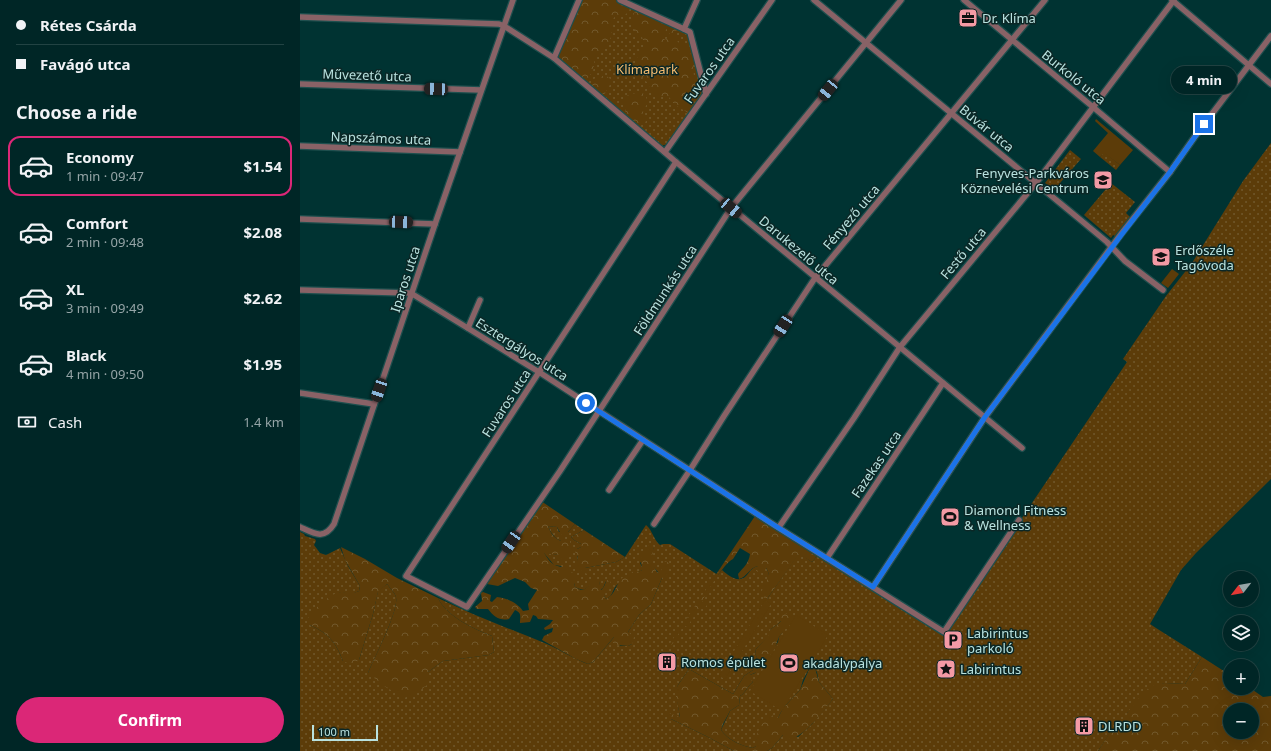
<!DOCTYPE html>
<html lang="en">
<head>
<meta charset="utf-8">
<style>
  :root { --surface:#002626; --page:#0e3232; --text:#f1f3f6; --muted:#95a5a7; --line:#224343; --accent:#db2777 }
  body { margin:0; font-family:"Noto Sans",sans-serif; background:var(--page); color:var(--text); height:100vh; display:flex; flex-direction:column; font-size:15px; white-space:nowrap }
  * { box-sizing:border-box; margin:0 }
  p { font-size:13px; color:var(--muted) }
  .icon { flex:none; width:22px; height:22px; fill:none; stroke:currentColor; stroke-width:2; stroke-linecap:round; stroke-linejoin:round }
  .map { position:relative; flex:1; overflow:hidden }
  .details { display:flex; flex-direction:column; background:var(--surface); width:300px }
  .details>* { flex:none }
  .hud { display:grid; align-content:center; height:88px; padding:0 16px; background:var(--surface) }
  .needle { width:26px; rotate:239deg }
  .tools { position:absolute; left:923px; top:571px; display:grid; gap:8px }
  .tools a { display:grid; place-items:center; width:36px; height:36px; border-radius:50%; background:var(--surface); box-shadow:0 4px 16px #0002,0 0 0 1px var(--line); font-size:20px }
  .scale { position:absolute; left:12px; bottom:10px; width:66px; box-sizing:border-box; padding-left:4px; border:2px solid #b9e2df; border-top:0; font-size:11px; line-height:14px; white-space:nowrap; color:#b9e2df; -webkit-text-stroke:3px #0b2726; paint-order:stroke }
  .end { position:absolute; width:18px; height:18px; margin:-9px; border:5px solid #1a73e8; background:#fff; box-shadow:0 0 0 2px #fff }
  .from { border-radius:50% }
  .bubble { position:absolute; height:28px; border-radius:14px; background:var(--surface); box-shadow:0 4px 16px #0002,0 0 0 1px var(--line); font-size:13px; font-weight:700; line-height:28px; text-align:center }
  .car { position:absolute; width:12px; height:24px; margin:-12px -6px; border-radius:5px; box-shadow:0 0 3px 1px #0007; background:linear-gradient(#222 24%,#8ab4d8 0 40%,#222 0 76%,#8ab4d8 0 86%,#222 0) }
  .hud b { display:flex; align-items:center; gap:14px; height:38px; font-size:15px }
  .hud b+b { border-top:1px solid var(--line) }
  .hud i { width:10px; height:10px; background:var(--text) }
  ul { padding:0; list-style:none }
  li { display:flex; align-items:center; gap:12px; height:60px; margin:0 8px 6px; padding:0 8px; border:2px solid transparent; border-radius:12px }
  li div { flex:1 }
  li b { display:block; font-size:15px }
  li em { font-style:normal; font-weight:700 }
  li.current { border-color:var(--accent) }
  li>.icon { width:36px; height:36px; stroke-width:1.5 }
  h2 { padding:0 16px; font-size:18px; line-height:48px }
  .pay { display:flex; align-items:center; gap:10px; height:44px; padding:0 16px; font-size:15px }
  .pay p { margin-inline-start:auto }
  .button { display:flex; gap:8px; margin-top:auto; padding:8px 16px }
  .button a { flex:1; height:46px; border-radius:24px; background:var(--accent); color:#fff; font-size:16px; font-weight:700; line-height:46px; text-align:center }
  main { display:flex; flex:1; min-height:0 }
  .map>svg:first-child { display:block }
  .green { fill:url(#green-dots) }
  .forest { fill:url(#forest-crowns); fill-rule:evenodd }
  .pitch { fill:#5c3c09 }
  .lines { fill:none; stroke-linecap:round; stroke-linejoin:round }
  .minor-casing { stroke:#1e4f4e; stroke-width:8 }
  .minor { stroke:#896266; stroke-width:5.5 }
  .route { stroke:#1a73e8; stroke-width:5 }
  .labels { text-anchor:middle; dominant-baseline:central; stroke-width:3; stroke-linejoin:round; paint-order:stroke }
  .poi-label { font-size:13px; fill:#b9e2df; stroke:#0b2726; text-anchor:start }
  .park-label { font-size:13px; fill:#f8bd71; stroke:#0b2726 }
  .street-label { font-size:13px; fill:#b9e2df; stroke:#0b2726 }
</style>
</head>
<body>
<main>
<section class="details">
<div class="hud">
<b><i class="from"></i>Rétes Csárda</b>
<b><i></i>Favágó utca</b>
</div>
<h2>Choose a ride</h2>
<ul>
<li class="current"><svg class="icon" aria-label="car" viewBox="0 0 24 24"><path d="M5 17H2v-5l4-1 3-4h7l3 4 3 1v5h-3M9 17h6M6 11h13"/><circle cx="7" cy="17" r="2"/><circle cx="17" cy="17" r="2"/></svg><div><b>Economy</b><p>1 min · 09:47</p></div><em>$1.54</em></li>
<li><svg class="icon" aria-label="car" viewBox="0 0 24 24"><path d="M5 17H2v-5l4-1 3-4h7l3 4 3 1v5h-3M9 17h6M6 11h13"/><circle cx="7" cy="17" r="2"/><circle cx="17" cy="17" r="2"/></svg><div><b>Comfort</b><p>2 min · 09:48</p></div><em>$2.08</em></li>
<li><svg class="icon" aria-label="car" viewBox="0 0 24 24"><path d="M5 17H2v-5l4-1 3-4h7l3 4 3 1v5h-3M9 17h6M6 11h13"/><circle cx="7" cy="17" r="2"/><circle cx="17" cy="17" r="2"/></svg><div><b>XL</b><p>3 min · 09:49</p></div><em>$2.62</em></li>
<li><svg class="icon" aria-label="car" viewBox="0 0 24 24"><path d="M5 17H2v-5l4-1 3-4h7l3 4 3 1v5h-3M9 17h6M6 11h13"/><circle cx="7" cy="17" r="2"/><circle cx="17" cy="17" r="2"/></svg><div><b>Black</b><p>4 min · 09:50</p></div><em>$1.95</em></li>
</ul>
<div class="pay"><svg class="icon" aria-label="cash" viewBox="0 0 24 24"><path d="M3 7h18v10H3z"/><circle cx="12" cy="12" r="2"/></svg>Cash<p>1.4 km</p></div>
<div class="button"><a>Confirm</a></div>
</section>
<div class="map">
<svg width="971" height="751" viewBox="0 0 971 751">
  <defs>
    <pattern id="green-dots" width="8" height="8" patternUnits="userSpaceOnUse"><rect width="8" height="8" fill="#5c3c09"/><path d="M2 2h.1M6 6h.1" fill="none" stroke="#71582c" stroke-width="1.8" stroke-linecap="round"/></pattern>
    <pattern id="forest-crowns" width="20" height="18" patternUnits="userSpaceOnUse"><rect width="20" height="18" fill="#5c3c09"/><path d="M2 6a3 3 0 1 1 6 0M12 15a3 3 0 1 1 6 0" fill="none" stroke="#71582c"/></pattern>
  </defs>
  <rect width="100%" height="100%" fill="#003332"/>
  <!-- green -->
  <g class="green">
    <polygon points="281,0 316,0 389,33 404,94 368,144 361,146 256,58"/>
    <path d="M971,143V479L896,553L881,570L850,624L856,628L902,657L885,684L863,683L827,713V727L823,733L816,724L798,751H467L472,748L483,735L488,734L498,737L512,724L533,699L519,682L517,672L511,665L503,680L500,690L483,708L478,718L456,740V746L453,748C441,746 428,740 421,730L430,711L439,705L440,696C446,693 447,686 453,682L450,679V675L455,673L478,642L479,637L483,631L481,621C478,625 474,626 470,630L471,634L456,649L455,654L457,657L455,666L453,670L444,676L433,694L389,669L378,685L376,691L380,718L371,719L406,736L434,751H0V532L4,534L5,536L15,539L16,541L14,545L20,553L26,555L40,548L48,566L60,586L59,591L52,594L40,592L10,625C29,634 35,641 43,661L59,660L73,614L78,591L87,584C90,588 95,593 96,597C99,611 74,658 68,673L128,672L143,661L189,655L194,652L192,636C174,629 146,616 138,598C173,615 210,629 247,644C261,650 274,659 288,664L293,662L315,636L320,646H328L332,644L328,632L339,615L351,604L362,578C354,563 346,568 354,547L340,563L342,567V570C337,573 319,582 316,586C312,591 313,596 306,599L304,596L306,581L303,588L300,590L299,581C296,582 294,582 292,584C284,589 286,592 275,587L274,583L261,566L254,565L243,552L258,555L261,541C254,538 251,533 248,526L257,527L259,532H268L275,524L284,530L271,537L274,540L281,544V547L277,549L278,562L285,568L316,562L325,557L346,525C353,531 353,539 360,545L363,544H370L418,575L422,570C428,575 438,584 446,576C450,572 451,568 458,566V568H466C472,575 468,590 467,599L499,553L512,562L517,556L643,635L827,362L823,359L866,296L892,263L943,181Z"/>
    <polygon points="770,150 781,159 754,190 745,183"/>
    <polygon points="804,152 820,165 816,170 800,157"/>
    <polygon points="811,183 835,202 826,213 830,217 815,236 813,235 811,238 784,215"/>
  </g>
  <!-- forest -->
  <g class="forest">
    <polygon points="281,0 316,0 330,7 329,11 324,16 316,15 311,22 312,35 307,45 295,58 293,71 285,82 256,58"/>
    <path d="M335,9L369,24L362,38L366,40L373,27L377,28C374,38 376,46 388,44C394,60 392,77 398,91L404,94L390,114L375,105L369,97L364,96L354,97L352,95L348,83L334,71C335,67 336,62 337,58C341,50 346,47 342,37L337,35C335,30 331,24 332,19C333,15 335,13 335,9Z"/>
    <path d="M304,76L308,77L312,81L303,97L290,86C292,78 296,77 304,76Z"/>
    <path d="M341,92C347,96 348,100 346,106C345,108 343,110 343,112C342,116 344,119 346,122L337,126L325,116C328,99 314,97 341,92Z"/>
    <path d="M241,501L275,524L268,532L262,536L257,527L248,526C251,534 254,538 261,541L266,540L270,541L272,554L267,555L266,559L263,561L258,555L244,553C247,557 250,563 255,565C265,569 270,566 276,578L274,583L275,587L281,590L285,589L292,583L291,581H299L301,590C306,586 304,582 310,578L311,581L304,596L306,599C315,595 316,584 322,578C326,575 330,574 334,571L338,572L342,570V567L340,559L349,545L354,547L351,561L357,572L360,573L365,561L369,563L368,574L362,578L351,604L339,615L328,632L334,637L332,644L328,646L315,645L313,642L314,637L293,662L288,664L276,659L242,640L244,636L252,632L253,628L245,630L244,628L250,624L253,620L238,619L236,616L233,615L230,622L220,623C220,616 222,613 215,610L209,619C200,621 194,617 188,609H177L175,607L182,601L181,593L183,592L191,595L190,601L192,602L197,597C207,598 218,603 223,611L229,610L228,604L237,590L231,588L225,582L215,578L198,586L187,584L204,555Z"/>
    <path d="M455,516L517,556L512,562L499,554L467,599L464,598C463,596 462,593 462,591C463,582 473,577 466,568L459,572L456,571L458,566C449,568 447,577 439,579L438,574C443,568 449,563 450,554L440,548L433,559C424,563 408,591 402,601L407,605L404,609L400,607L387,627L384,625L371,646L369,645Z"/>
    <polygon points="284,530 325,557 316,562 285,568 291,573 289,575 276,568 278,557 275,552 277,549 281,547 281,544 274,540 271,537"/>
    <path d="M41,547L65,559L97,578L138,598C146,616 174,629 192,636L194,652L189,655L143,661L128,672L127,685L117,693L104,698L84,686L68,673C74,658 99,611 96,597C95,593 90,588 87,584L78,592L73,614L59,660L52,665L43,661C35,641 29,634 10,625L8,617C15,609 30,593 41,592C50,592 49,595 59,591L60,586L45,560Z"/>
    <path d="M485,613L492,615L491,621L479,637L474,650L459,671L450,675L451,679L453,682C447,686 446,693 440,696L439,705L430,711L423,724L421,730C428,740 441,746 453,748L456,746C455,733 461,723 471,715L478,718L483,708L500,690L511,665L515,668L519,682L533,699C521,714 509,731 491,740L488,738V735H483L472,748L467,751H434L406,736L371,719L368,716L369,713L380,717L375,691L378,685L389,669L433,694L444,676L453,670L455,666L457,657L455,654L456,649L470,634V630C474,626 478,625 481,621C480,616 481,615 485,613Z"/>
    <path d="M902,657L930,675V688H950L963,697L971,696V751H798L816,723L823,732L827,727V713C835,704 844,688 856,684C865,682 876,684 885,684ZM930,710H952V732H930Z"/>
  </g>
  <!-- pitch -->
  <g class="pitch">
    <polygon points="796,119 833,150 820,165 804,153 800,157 793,151 808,133 795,121"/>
    <polygon points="872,269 879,274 868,288 861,283"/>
    <polygon points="465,600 471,604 425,679 419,676"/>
    <polygon points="496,615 528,635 482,711 450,691"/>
  </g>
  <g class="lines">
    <!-- minor casing -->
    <g class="minor-casing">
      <g id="minor">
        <polyline points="320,0 384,29"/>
        <polyline points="397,0 384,29 390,32 406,94"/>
        <polyline points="514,0 783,222 807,242 825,261 863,290"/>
        <polyline points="664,0 793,107 870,172"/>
        <polyline points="872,0 971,84"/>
        <polyline points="0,17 199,24 204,26 254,58 376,162 722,448"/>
        <polyline points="254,58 279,0"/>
        <polyline points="0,84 181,90"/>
        <polyline points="0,146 160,152"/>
        <polyline points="365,152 472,0"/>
        <polyline points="376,162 106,576 167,607 260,471 431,208 601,0"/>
        <polyline points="0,219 135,224"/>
        <polyline points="0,290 109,293 114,295 239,372 474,525 644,632 719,520"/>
        <polyline points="168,328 180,300"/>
        <polyline points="0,393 74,404"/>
        <polyline points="309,490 343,440"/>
        <polyline points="354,524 390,470 424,416 515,278 745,0"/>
        <path d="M0,527C15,534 24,540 34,524L135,224L213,0"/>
        <polyline points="479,527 554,418 600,347 736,183 874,0"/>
        <polyline points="527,558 643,383"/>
        <polyline points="573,587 685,417 821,234 870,172 896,135 971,36"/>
      </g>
    </g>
    <!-- minor -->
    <use href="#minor" class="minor"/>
  </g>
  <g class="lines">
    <!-- route -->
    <polyline class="route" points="286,403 474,525 573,587 685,417 822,234 870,172 904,124"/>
  </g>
  <!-- icons -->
  <defs>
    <g id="office-square" transform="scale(1)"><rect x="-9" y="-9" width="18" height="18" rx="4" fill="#f49aa5" stroke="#0b2726"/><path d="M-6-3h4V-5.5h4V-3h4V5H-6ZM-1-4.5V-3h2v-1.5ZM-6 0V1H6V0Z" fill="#111"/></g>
    <g id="school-square" transform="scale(1)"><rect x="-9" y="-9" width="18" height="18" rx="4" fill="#f49aa5" stroke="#0b2726"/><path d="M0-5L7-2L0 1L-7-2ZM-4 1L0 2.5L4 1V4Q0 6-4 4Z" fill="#111"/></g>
    <g id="stadium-square" transform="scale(1)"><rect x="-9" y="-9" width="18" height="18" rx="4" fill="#f49aa5" stroke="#0b2726"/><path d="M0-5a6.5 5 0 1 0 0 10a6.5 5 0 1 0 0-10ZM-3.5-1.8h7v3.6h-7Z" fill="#111"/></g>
    <g id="parking-square" transform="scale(1)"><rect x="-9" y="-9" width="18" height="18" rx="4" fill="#f49aa5" stroke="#0b2726"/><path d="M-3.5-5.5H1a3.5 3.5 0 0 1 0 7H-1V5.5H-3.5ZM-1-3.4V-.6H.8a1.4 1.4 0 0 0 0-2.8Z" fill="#111"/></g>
    <g id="building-square" transform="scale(1)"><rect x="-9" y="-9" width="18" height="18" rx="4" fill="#f49aa5" stroke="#0b2726"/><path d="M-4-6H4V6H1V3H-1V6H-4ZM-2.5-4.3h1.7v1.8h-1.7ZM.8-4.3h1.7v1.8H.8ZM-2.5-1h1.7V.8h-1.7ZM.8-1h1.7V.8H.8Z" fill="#111"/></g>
    <g id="sight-square" transform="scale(1)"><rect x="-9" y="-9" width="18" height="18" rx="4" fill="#f49aa5" stroke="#0b2726"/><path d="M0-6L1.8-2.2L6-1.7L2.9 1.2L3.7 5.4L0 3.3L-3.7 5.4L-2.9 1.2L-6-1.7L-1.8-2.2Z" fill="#111"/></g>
  </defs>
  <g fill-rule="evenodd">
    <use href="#office-square" x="668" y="18"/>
    <use href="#school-square" x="803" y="180"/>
    <use href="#school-square" x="861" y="257"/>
    <use href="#stadium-square" x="650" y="517"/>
    <use href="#parking-square" x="653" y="640"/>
    <use href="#building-square" x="367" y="662"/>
    <use href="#stadium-square" x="489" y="663"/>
    <use href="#sight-square" x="646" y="669"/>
    <use href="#building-square" x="784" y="726"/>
  </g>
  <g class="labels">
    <!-- poi labels -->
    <g class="poi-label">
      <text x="682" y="18">Dr. Klíma</text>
      <text x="789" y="173" text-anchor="end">Fenyves-Parkváros<tspan x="789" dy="15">Köznevelési Centrum</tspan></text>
      <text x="875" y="250">Erdőszéle<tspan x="875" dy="15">Tagóvoda</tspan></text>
      <text x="664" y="510">Diamond Fitness<tspan x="664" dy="15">&amp; Wellness</tspan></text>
      <text x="667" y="633">Labirintus<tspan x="667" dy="15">parkoló</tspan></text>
      <text x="381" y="662">Romos épület</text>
      <text x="503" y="663">akadálypálya</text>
      <text x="660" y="669">Labirintus</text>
      <text x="798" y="726">DLRDD</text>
    </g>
    <!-- park labels -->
    <g class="park-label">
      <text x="347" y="69">Klímapark</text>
    </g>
    <!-- street labels -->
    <g class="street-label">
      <text transform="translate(409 70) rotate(-55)">Fuvaros utca</text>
      <text transform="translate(67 75) rotate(2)">Művezető utca</text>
      <text transform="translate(774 77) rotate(39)">Burkoló utca</text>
      <text transform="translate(687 128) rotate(39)">Búvár utca</text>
      <text transform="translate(81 138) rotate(2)">Napszámos utca</text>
      <text transform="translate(551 217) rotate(-50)">Fényező utca</text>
      <text transform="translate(499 250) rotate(40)">Darukezelő utca</text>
      <text transform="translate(663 253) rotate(-50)">Festő utca</text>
      <text transform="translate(105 279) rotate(-72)">Iparos utca</text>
      <text transform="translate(365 290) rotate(-57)">Földmunkás utca</text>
      <text transform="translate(222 349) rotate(32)">Esztergályos utca</text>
      <text transform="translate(206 403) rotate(-57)">Fuvaros utca</text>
      <text transform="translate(576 464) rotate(-56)">Fazekas utca</text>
    </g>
  </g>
</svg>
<div class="tools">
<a><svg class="needle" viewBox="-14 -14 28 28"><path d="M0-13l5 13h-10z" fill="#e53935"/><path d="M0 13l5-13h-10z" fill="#95a5a7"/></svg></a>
<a><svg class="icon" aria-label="layers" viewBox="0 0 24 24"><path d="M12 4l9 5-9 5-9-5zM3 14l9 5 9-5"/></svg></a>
<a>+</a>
<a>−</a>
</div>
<div class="scale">100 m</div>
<i class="end from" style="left:286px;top:403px"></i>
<i class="end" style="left:904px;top:124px"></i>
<div class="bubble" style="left:871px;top:66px;width:66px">4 min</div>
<i class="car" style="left:136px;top:89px;rotate:272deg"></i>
<i class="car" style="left:528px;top:90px;rotate:219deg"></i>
<i class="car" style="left:431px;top:208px;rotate:130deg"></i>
<i class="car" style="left:101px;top:222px;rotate:92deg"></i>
<i class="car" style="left:483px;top:326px;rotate:213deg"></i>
<i class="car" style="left:79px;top:390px;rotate:199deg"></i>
<i class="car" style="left:211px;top:542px;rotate:214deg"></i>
</div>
</main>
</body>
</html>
